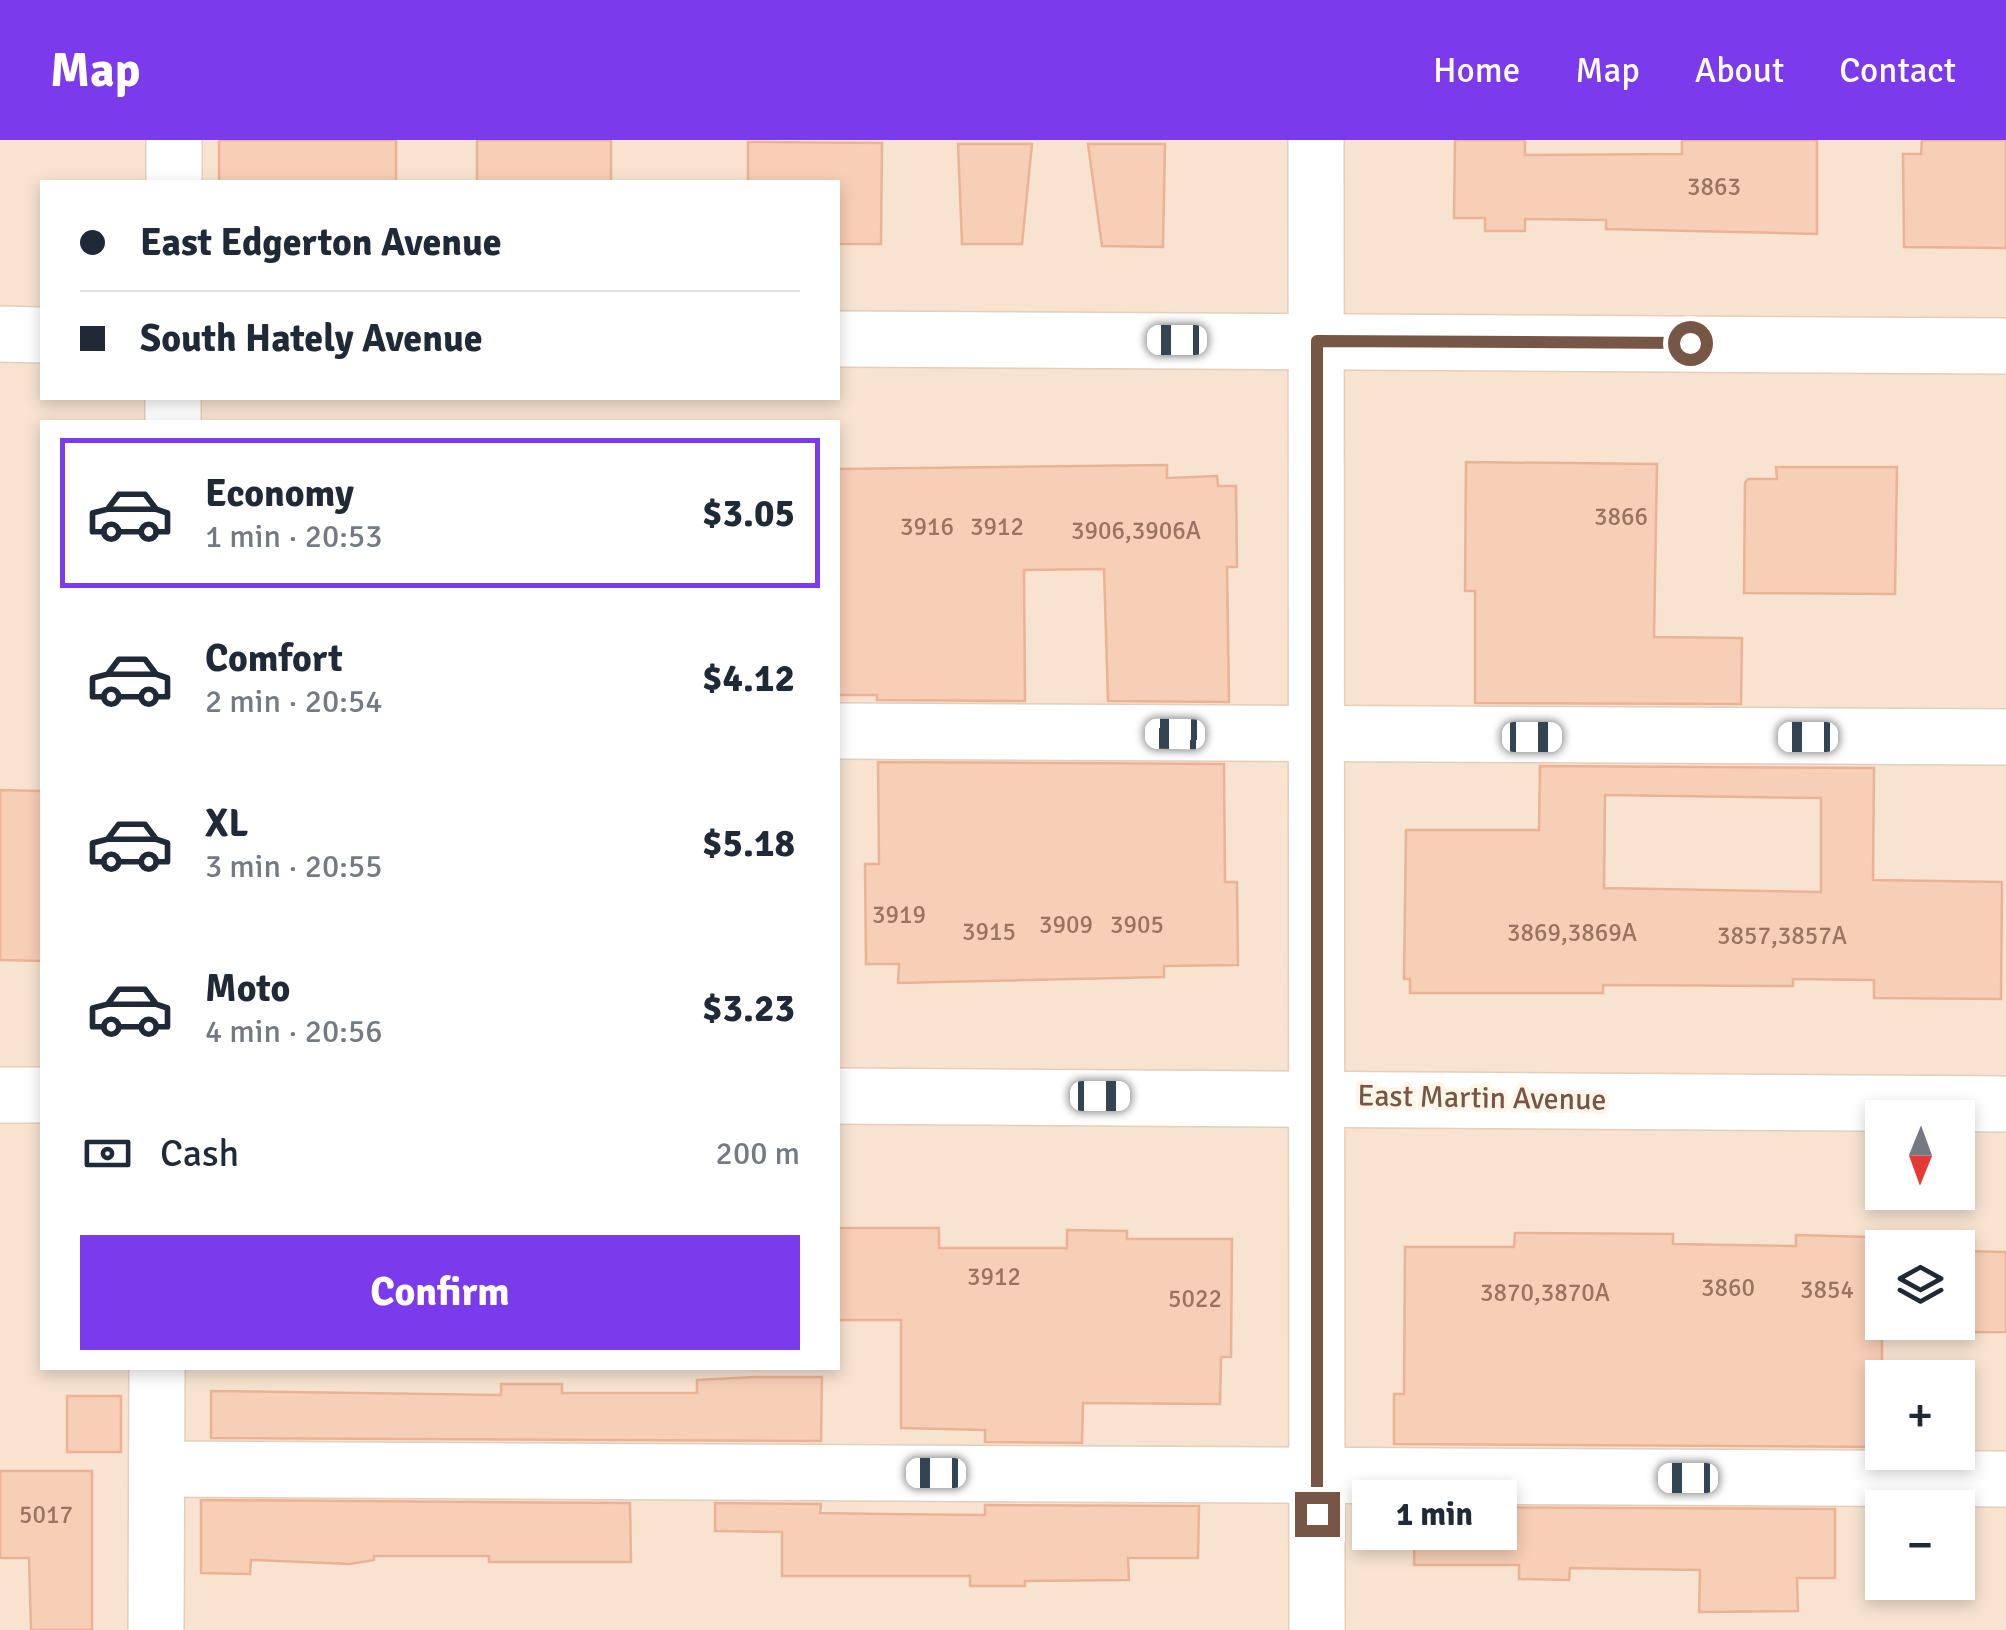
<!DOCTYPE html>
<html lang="en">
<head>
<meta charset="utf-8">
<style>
  :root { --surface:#fff; --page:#f6f6f7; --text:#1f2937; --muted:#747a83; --line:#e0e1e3; --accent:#7c3aed }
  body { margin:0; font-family:Signika,sans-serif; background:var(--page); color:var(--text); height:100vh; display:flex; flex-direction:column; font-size:38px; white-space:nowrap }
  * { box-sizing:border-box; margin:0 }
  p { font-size:32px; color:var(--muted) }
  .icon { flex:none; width:55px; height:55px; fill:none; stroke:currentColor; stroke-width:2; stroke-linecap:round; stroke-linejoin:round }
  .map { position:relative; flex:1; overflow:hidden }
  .panel { position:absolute; left:40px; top:280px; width:800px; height:950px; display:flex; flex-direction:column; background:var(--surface); border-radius:0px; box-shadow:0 5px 15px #0003 }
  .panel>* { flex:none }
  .guide { position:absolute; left:40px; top:40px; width:800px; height:220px; border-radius:0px; box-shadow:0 5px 15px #0003; display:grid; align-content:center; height:220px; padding:0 40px; background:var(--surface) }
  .needle { width:65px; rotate:181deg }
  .buttons { position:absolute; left:1865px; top:960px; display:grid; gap:20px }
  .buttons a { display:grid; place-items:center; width:110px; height:110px; border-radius:0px; background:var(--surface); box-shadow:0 5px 15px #0003; font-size:50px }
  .end { position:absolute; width:45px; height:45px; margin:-22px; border:12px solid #785645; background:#fff; box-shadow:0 0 0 5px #fff }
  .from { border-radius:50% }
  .bubble { position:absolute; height:70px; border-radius:0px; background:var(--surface); box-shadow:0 5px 15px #0003; font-size:32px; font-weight:700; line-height:70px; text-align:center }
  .car { position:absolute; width:30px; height:60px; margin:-30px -15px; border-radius:12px; box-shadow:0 0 8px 2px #0007; background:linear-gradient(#fff 24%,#345 0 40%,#fff 0 76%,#345 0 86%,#fff 0) }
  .guide b { display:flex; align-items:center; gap:35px; height:95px; font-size:38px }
  .guide b+b { border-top:2px solid var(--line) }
  .guide i { width:25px; height:25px; background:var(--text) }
  ul { padding:18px 0 0; list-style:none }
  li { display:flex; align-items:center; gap:30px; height:150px; margin:0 20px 15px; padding:0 20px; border:5px solid transparent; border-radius:0px }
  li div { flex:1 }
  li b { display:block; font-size:38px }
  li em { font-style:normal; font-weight:700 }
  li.on { border-color:var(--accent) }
  li>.icon { width:90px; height:90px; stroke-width:1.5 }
  .pay { display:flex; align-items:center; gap:25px; height:110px; padding:0 40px; font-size:38px }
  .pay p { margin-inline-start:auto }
  .button { display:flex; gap:20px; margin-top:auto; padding:20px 40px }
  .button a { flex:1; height:115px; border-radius:0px; background:var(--accent); color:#fff; font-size:40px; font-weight:700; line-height:115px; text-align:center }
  header { display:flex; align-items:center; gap:60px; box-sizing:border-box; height:140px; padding:0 50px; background:var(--accent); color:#fff }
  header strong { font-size:48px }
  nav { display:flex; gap:55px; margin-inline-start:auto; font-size:35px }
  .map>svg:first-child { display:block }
  .residential { fill:#f7e3cf; fill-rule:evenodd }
  .building { fill:#f7ceb6; stroke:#ebb395; stroke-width:2.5; fill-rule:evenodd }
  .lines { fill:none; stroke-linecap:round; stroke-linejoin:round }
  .minor-casing { stroke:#e4cebc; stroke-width:58 }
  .minor { stroke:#fff; stroke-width:55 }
  .route { stroke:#785645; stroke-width:12 }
  .labels { text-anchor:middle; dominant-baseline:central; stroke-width:9; stroke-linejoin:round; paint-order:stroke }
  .number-label { font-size:25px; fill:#987461 }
  .street-label { font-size:30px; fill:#785645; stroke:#fff6ea }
</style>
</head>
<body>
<header>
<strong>Map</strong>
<nav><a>Home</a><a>Map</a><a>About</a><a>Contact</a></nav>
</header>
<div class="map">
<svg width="2006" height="1490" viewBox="0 0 2006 1490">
  <rect width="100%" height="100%" fill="#fff2e1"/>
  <!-- residential -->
  <path class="residential" d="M0,0H2006V1490H0ZM42,42H838V258H42ZM42,282H838V1228H42ZM1882,978H1958V1052H1882ZM1882,1108H1958V1182H1882ZM1882,1238H1958V1312H1882ZM1882,1368H1958V1442H1882Z"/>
  <!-- building -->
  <g class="building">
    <rect x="219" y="0" width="177" height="42"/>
    <rect x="477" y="0" width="134" height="42"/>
    <polygon points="1455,0 1525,0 1525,15 1682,14 1682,0 1817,0 1817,94 1606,89 1606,80 1525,79 1525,91 1485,91 1485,78 1454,78"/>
    <polygon points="1922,0 2006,0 2006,108 1904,107 1903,14 1921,14"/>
    <polygon points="748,2 882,3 881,104 838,104 838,42 748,42"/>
    <polygon points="958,4 1032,4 1022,104 962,104"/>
    <polygon points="1088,4 1165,4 1163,107 1102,106"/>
    <polygon points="1466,322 1657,324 1654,497 1742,498 1741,564 1475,563 1475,451 1465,451"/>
    <polygon points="1167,325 1167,338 1217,336 1218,346 1236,346 1237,427 1227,427 1229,562 1108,561 1104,429 1024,430 1025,561 877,560 877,555 838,555 838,329"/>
    <polygon points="1776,327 1897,327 1895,454 1744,453 1745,343 1748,339 1777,339"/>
    <polygon points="878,622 1224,624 1225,742 1237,742 1238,825 1164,826 1164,837 898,843 899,824 866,824 865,724 879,724"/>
    <path d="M1540,626L1874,628L1873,740L2002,742L2001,859L1874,858V840L1793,839V846L1603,845V853H1410V839H1404L1406,690H1539ZM1605,655L1821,658V752L1604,748Z"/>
    <polygon points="0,650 42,651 42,821 0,820"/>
    <polygon points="838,1088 939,1088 939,1108 1067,1108 1067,1090 1127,1091 1127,1099 1232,1099 1231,1217 1221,1217 1220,1264 1083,1263 1082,1303 985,1302 985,1290 901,1288 901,1180 838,1180"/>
    <polygon points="1515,1093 1673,1094 1673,1104 1796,1106 1796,1095 1949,1099 1949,1108 1882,1108 1882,1182 1958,1182 1958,1111 2006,1112 2006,1192 1882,1193 1882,1307 1394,1304 1394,1254 1404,1254 1405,1107 1514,1107"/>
    <polygon points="755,1237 822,1237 821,1301 211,1298 211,1251 501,1255 501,1244 562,1244 562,1253 697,1253 697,1240"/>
    <rect x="67" y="1256" width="54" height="56"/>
    <polygon points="0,1331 92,1331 92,1490 31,1490 29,1418 0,1418"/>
    <polygon points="201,1360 630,1363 631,1422 489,1422 489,1416 374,1416 374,1420 350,1424 251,1420 250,1434 201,1433"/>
    <polygon points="715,1363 821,1364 820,1373 883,1374 985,1375 985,1365 1199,1366 1198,1418 1128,1418 1129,1440 1025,1441 1025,1446 970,1446 970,1436 782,1436 782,1392 715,1391"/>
    <polygon points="1415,1367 1835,1369 1835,1438 1797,1438 1798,1471 1699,1472 1700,1430 1570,1428 1569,1440 1519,1439 1519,1425 1414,1425"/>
  </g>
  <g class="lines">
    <!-- minor casing -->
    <g class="minor-casing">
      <g id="minor">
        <polyline points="174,0 174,42"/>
        <polyline points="1316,0 1317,1490"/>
        <polyline points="0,194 42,195"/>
        <polyline points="838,199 2006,206"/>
        <polyline points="173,282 173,258"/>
        <polyline points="838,591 2006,597"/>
        <polyline points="0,955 42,955"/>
        <polyline points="838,956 2006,964"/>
        <polyline points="157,1329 2006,1339"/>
        <polyline points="156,1490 157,1228"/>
      </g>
    </g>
    <!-- minor -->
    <use href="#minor" class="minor"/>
  </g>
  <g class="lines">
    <!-- route -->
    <polyline class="route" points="1317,1374 1317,201 1690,203"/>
  </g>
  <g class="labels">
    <!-- number labels -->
    <g class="number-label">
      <text x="1714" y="46">3863</text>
      <text x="1621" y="376">3866</text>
      <text x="927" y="386">3916</text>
      <text x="997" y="386">3912</text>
      <text x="1136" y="390">3906,3906A</text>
      <text x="899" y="774">3919</text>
      <text x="1066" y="784">3909</text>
      <text x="1137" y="784">3905</text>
      <text x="989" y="791">3915</text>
      <text x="1572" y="792">3869,3869A</text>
      <text x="1782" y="795">3857,3857A</text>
      <text x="994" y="1136">3912</text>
      <text x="1728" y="1147">3860</text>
      <text x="1827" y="1149">3854</text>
      <text x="1545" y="1152">3870,3870A</text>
      <text x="1195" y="1158">5022</text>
      <text x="46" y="1374">5017</text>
    </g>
    <!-- street labels -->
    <g class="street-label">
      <text transform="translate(1482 958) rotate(1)">East Martin Avenue</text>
    </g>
  </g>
</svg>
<div class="buttons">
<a><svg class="needle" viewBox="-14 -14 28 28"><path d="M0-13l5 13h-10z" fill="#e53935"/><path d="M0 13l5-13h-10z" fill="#747a83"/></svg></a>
<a><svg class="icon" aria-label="layers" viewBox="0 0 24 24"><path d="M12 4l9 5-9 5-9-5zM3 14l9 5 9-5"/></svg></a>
<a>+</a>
<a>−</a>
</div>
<i class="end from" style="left:1690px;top:203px"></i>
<i class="end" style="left:1317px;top:1374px"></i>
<div class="bubble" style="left:1352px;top:1340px;width:165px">1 min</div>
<i class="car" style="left:1177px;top:200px;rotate:270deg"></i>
<i class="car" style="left:1175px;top:594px;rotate:271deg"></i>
<i class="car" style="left:1532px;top:597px;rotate:90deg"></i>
<i class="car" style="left:1808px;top:597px;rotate:270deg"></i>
<i class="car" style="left:1100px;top:956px;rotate:90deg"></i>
<i class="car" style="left:936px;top:1333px;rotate:270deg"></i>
<i class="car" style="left:1688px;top:1338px;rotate:270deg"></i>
<div class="guide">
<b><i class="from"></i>East Edgerton Avenue</b>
<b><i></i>South Hately Avenue</b>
</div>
<section class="panel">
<ul>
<li class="on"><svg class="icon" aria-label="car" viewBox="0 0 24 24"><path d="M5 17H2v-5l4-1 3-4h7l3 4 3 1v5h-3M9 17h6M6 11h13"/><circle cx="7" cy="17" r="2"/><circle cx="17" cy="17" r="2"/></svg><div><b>Economy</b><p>1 min · 20:53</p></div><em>$3.05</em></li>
<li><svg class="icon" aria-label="car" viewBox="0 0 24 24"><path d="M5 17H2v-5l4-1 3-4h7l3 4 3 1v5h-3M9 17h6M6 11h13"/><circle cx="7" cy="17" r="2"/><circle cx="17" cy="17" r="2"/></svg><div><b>Comfort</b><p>2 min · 20:54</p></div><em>$4.12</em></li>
<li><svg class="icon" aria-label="car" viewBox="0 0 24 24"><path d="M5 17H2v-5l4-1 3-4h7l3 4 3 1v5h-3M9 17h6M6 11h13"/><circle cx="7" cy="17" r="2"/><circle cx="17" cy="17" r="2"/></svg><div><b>XL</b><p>3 min · 20:55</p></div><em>$5.18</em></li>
<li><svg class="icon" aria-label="car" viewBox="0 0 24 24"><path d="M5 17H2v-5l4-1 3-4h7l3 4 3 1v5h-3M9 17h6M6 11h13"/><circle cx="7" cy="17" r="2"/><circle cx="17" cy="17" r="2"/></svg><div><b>Moto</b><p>4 min · 20:56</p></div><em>$3.23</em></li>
</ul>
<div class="pay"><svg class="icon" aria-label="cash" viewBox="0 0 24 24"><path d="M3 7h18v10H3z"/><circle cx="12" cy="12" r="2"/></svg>Cash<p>200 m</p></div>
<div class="button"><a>Confirm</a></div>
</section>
</div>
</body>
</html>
